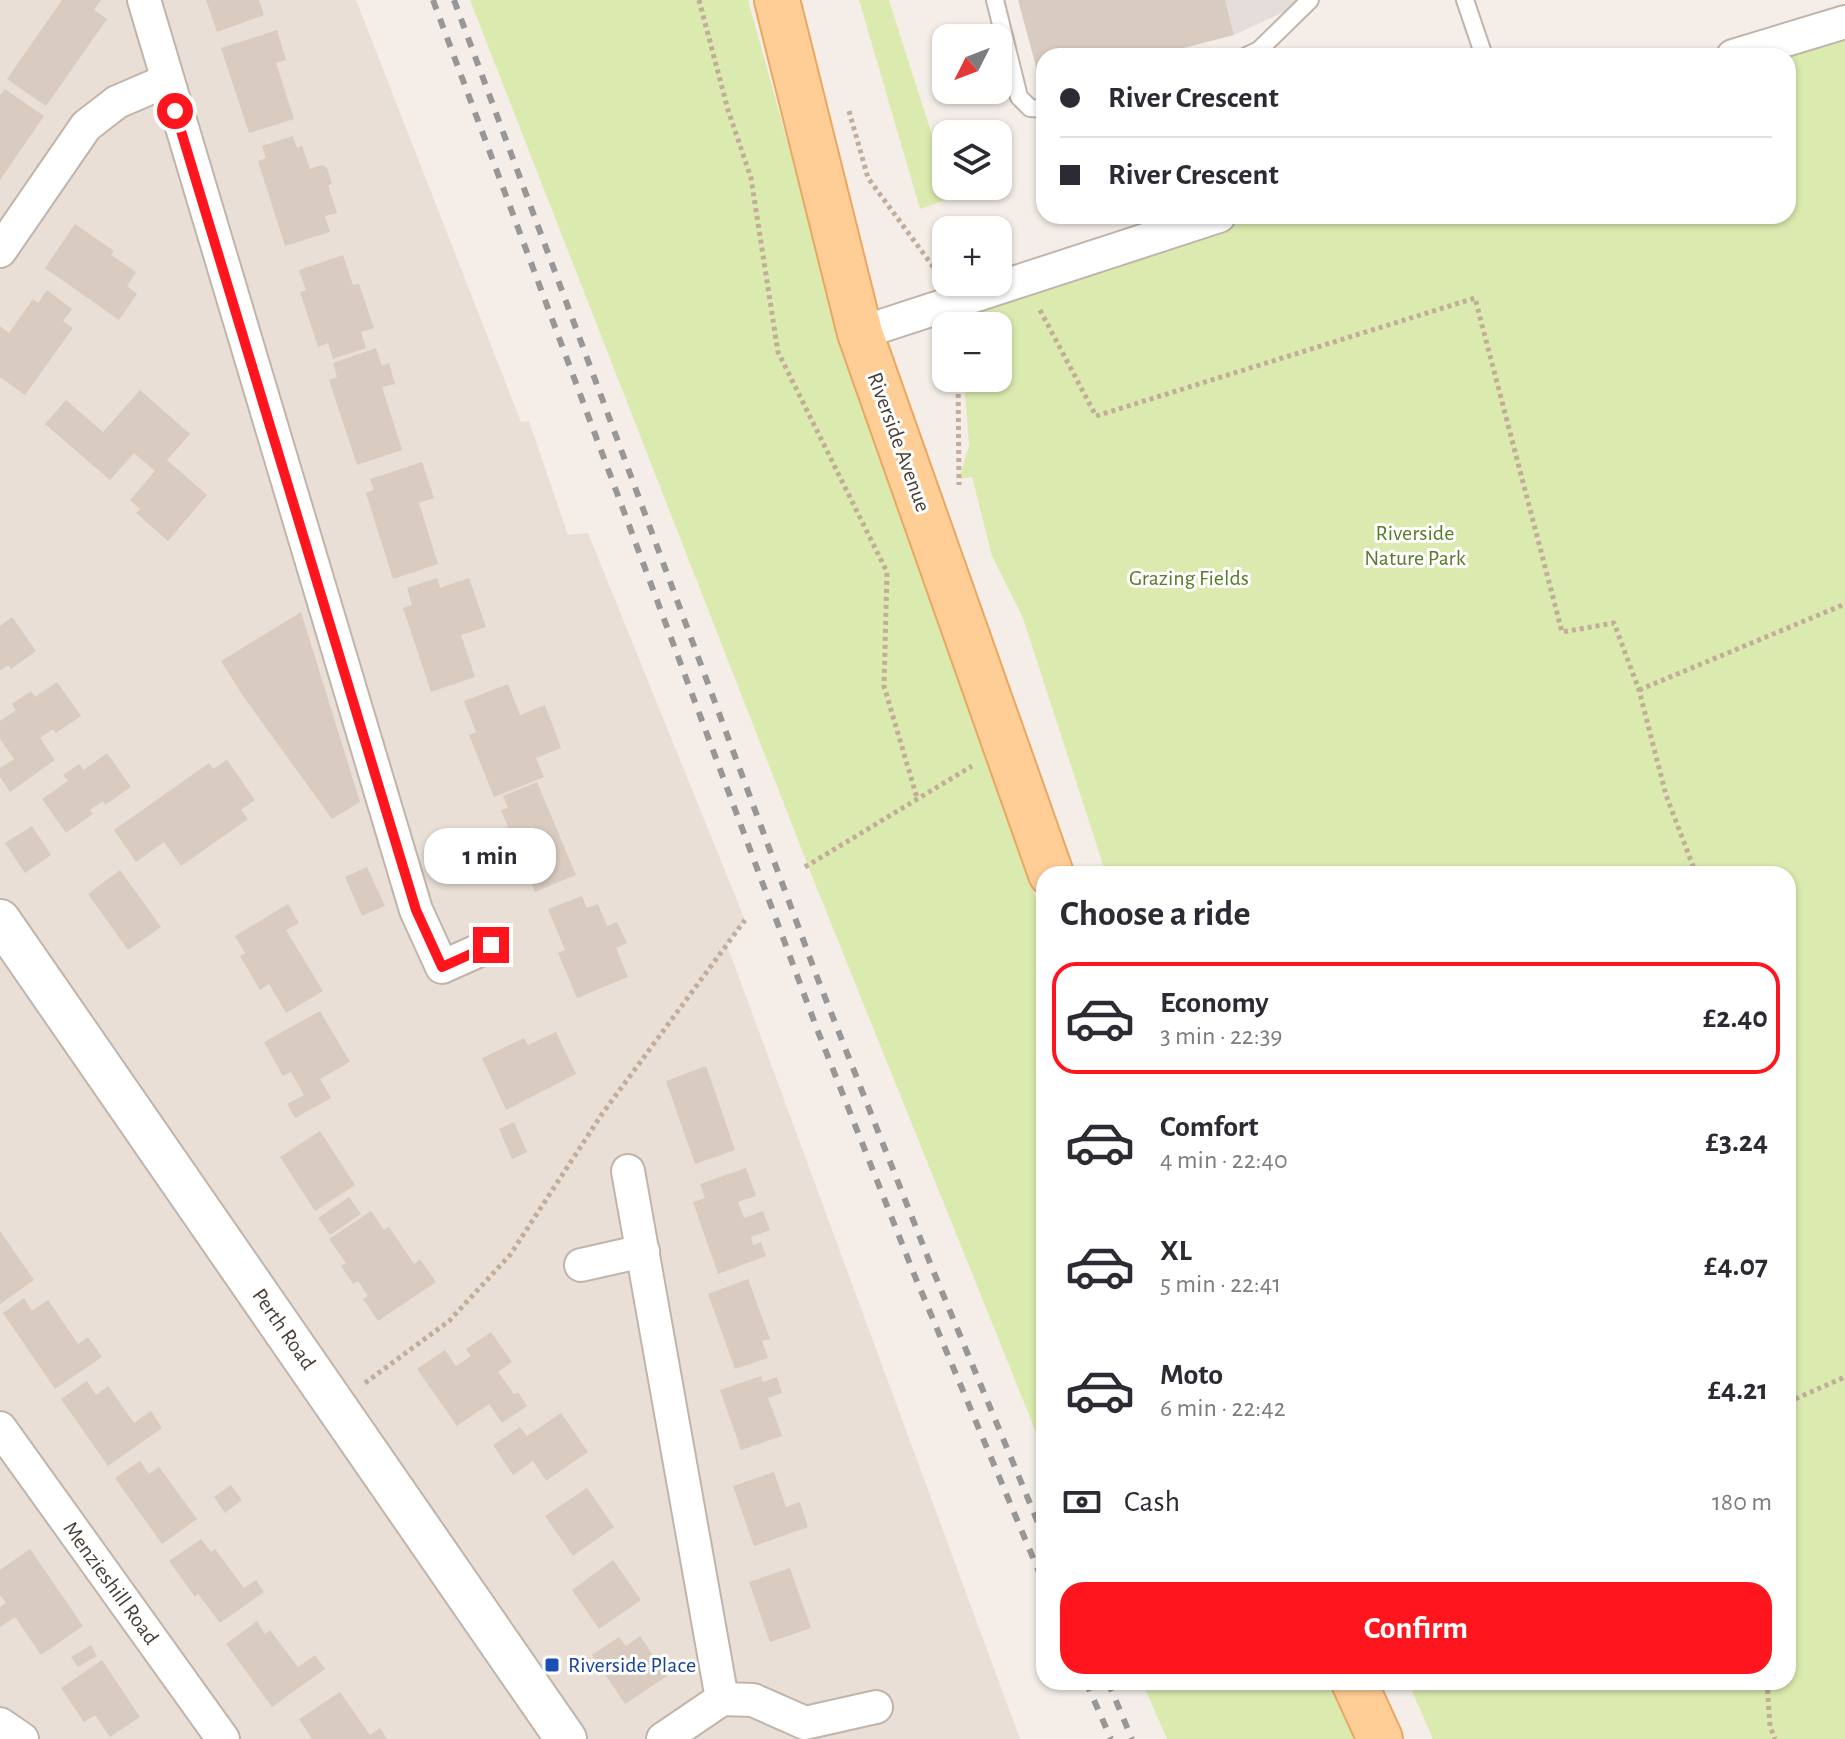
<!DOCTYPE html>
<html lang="en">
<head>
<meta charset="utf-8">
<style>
  :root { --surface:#fff; --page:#f7f7f7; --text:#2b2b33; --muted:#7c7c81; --line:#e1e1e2; --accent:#ff151d }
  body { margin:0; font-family:"Alegreya Sans",sans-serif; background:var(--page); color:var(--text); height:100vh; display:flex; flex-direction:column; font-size:30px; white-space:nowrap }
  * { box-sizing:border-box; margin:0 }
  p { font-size:26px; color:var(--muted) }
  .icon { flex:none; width:44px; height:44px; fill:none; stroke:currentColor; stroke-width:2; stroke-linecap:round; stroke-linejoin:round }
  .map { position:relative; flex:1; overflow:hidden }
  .drawer { position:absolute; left:1036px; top:866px; width:760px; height:824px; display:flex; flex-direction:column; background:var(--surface); border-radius:24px; box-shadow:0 2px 6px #0004 }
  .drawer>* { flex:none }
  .guide { position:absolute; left:1036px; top:48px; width:760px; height:176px; border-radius:24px; box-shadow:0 2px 6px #0004; display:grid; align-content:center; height:176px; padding:0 24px; background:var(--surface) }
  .needle { width:52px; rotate:228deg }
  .tools { position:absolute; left:932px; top:24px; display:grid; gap:16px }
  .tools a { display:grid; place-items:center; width:80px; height:80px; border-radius:16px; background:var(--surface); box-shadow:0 2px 6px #0004; font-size:40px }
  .end { position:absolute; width:36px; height:36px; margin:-18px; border:10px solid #ff151d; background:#fff; box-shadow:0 0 0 4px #fff }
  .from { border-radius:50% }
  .bubble { position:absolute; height:56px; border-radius:24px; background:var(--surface); box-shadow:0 2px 6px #0004; font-size:26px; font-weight:600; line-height:56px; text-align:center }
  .guide b { display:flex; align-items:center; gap:28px; height:76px; font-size:30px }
  .guide b+b { border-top:2px solid var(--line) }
  .guide i { width:20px; height:20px; background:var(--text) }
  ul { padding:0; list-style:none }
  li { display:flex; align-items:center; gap:24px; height:112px; margin:0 16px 12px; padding:0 8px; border:4px solid transparent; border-radius:24px }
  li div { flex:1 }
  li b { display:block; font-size:30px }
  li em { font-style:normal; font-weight:600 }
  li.selected { border-color:var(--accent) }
  li>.icon { width:72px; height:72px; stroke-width:1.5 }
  h2 { padding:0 24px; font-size:36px; line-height:96px }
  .pay { display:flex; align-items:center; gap:20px; height:88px; padding:0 24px; font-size:30px }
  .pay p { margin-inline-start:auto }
  .cta { display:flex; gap:16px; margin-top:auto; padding:16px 24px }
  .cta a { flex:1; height:92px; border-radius:24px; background:var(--accent); color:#fff; font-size:32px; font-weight:600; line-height:92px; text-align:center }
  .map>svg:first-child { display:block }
  .residential { fill:#e9dfd6 }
  .industrial { fill:#e4ddd9 }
  .green { fill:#dbebaf }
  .building { fill:#dacbc0 }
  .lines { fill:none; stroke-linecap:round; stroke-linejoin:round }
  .service-casing { stroke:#c1b4aa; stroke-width:20 }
  .minor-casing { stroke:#c1b4aa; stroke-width:36 }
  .tertiary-casing { stroke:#c1b4aa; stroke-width:44 }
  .primary-casing { stroke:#e9a761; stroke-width:48 }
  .path { stroke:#c3ad9a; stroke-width:5; stroke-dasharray:4 4; stroke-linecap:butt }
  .service { stroke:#fff; stroke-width:16 }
  .minor { stroke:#fff; stroke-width:32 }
  .tertiary { stroke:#fff; stroke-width:40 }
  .primary { stroke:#ffce97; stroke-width:44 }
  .rail { stroke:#979797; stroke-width:6; stroke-dasharray:10 10; stroke-linecap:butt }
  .route { stroke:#ff151d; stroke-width:10 }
  .transit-dot { fill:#1a4fb4; stroke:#fff; stroke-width:3 }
  .labels { text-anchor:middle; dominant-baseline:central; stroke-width:6; stroke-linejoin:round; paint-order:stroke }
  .street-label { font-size:22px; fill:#483e36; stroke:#fff }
  .park-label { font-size:22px; fill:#577d26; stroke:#fff }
  .transit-label { font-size:22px; fill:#164399; stroke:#fff; text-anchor:start }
</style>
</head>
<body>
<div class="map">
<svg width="1845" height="1739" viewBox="0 0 1845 1739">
  <rect width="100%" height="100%" fill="#f5eee8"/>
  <!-- residential -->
  <polygon class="residential" points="0,0 356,0 521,422 529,421 568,535 588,533 745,920 727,945 1020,1739 0,1739"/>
  <!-- industrial -->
  <polygon class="industrial" points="1225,0 1310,0 1234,35"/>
  <!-- green -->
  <g class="green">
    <polygon points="470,0 748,0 835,313 1044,923 1044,1452 816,886"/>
    <polygon points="859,0 889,0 952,198 920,209"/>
    <polygon points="1845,22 1845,1739 1433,1739 1408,1682 1788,1682 1788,874 1106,874 1023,618 992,556 972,477 959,479 969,445 964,378 998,378 998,326 960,326 958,300 1219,216 1788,216 1788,56"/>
    <polygon points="1142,1682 1333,1682 1356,1739 1167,1739"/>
  </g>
  <!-- building -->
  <g class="building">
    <polygon points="62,0 101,0 94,10 107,19 46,106 7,79"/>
    <polygon points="206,0 259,0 264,15 217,32"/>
    <polygon points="1018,0 1225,0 1234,35 1153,56 1044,56 1044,84 1041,85"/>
    <polygon points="277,30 286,60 276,63 294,119 249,133 221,48"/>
    <polygon points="5,89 44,116 0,180 0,95"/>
    <polygon points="293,136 297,148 302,146 310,169 322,165 327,168 332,184 328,185 337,213 325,216 330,232 285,246 258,161 266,158 262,146"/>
    <polygon points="75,224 114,251 111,255 136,272 127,286 137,294 119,320 45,268"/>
    <polygon points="343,255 353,285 359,284 374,328 361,332 366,348 333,359 328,343 318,347 300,292 306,290 299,270"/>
    <polygon points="47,290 72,309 63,321 73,328 25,395 0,377 0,326 9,333 33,299 38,303"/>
    <polygon points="376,348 382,366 389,363 395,384 382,387 402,450 357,465 329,380 337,377 333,363"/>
    <polygon points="140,390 190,434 167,460 207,495 168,541 136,513 140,509 130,500 155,471 134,453 110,480 45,424 66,400 103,432"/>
    <polygon points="422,462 434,498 419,503 438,564 393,579 366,493 374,490 370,479"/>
    <polygon points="437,578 440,588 469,578 486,627 461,635 475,677 431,692 403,608 412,605 407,588"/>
    <polygon points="301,612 360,802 332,819 243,696 221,661"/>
    <polygon points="12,617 36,651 11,669 8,665 0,671 0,626"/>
    <polygon points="57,682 81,716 56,733 53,729 40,738 55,760 10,792 0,777 0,768 14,759 0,739 0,721 16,710 12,704 31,691 35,697"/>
    <polygon points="508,684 520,715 545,705 561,748 536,758 544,777 494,797 469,735 476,732 464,701"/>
    <polygon points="107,753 131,787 105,805 103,801 90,810 93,814 66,833 42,799 68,781 63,775 79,764 84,770"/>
    <polygon points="227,760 255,800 241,810 248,819 181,866 164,842 136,862 114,830 209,763 213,769"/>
    <polygon points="537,782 576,875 535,892 501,810 508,808 503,796"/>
    <polygon points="32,826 51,855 25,873 5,843"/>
    <polygon points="367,867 385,906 362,916 345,877"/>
    <polygon points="120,870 161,927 128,950 88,894"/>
    <polygon points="582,896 587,908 598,904 607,926 617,922 627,943 616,948 628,977 577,998 558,953 565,950 548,909"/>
    <polygon points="288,904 299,923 286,930 323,991 286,1013 269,984 260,990 240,956 245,953 235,936"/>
    <polygon points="320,1011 350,1062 320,1079 331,1098 295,1118 287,1104 304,1095 291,1072 283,1076 264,1042"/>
    <polygon points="556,1032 576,1074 506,1110 482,1058 524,1038 528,1045"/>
    <polygon points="706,1066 735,1150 695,1164 666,1081"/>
    <polygon points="514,1122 527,1152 512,1159 499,1129"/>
    <polygon points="320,1131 355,1185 315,1211 280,1157"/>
    <polygon points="746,1168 756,1196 738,1202 744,1218 763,1211 770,1230 751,1237 753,1245 761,1242 766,1256 718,1274 693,1202 705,1198 700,1184"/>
    <polygon points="349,1197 361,1214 330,1235 318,1218"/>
    <polygon points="371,1211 384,1230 389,1227 414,1264 420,1259 436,1282 378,1321 363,1299 368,1296 358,1281 353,1284 341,1266 346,1263 329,1239"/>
    <polygon points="0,1231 34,1280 0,1304"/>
    <polygon points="748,1279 770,1339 762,1341 768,1358 735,1369 708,1294"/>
    <polygon points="24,1298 32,1311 48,1300 78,1344 88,1337 102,1357 55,1389 3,1313"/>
    <polygon points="491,1332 512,1362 498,1372 514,1394 518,1392 527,1406 502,1423 489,1404 457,1426 417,1369 445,1350 456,1366 471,1356 466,1349"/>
    <polygon points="761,1376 763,1382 777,1377 782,1393 768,1398 782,1436 741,1450 720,1390"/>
    <polygon points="87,1381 96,1395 108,1386 134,1423 151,1411 162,1428 108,1466 61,1399"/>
    <polygon points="561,1413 588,1452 546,1481 533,1461 513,1475 493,1445 520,1427 527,1436"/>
    <polygon points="140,1461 149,1474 159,1467 197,1519 162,1544 115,1478"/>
    <polygon points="774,1472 786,1507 800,1502 808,1527 754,1546 733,1486"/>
    <polygon points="231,1485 242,1500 225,1513 214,1497"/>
    <polygon points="587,1488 614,1527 573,1556 545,1516"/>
    <polygon points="201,1539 211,1552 215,1549 244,1588 256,1580 264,1592 220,1623 198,1594 195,1597 169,1561"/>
    <polygon points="30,1549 83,1626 41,1655 15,1617 0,1627 0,1607 6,1603 0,1595 0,1570"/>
    <polygon points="613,1560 641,1600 599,1629 572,1590"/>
    <polygon points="790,1568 811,1628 770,1642 749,1582"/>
    <polygon points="257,1621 265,1634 270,1630 298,1667 315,1655 325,1669 272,1707 226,1644"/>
    <polygon points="640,1636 667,1676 625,1704 592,1655 619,1637 626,1646"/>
    <polygon points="91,1645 97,1656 78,1667 71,1657"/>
    <polygon points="102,1660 140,1717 110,1737 95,1715 84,1722 61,1688"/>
    <polygon points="340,1692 370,1735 380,1728 387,1739 312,1739 299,1719"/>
  </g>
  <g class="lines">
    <!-- service casing -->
    <g class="service-casing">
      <g id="service">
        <polyline points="995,0 1019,97 1030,108 1044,109"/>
        <polyline points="1465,0 1484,56"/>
        <polyline points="1246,56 1259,50 1310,0"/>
      </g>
    </g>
    <!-- minor casing -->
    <g class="minor-casing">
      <g id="minor">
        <polyline points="144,0 416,910 442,967 491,945"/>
        <polyline points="1733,56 1845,22"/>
        <polyline points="0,251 86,126 117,102 166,81"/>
        <polyline points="860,333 1219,216"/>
        <polyline points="628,1171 722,1699 753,1700 805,1723 876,1707"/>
        <polyline points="581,1265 643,1251"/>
        <polyline points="0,1428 223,1739"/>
        <polyline points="0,1724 22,1739"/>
        <polyline points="663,1739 722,1699"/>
      </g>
    </g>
    <!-- tertiary casing -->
    <g class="tertiary-casing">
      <polyline id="tertiary" points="0,920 566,1739"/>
    </g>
    <!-- primary casing -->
    <g class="primary-casing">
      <g id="primary">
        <polyline points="777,0 860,333 1051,874"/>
        <polyline points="1354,1682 1380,1739"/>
      </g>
    </g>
    <!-- path -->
    <g class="path">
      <polyline points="699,0 728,110 751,178 778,352 887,572 884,686 917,798"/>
      <polyline points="849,111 868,178 937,272"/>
      <polyline points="1040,310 1096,416 1475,298 1562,632 1614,623 1639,690 1666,795 1696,874"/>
      <polyline points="958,378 959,485"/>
      <polyline points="1639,690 1845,604"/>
      <polyline points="805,867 972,766"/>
      <polyline points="365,1383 449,1321 510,1255 602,1114 745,920"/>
      <polyline points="1788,1402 1845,1377"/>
      <polyline points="1767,1682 1770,1726 1775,1739"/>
    </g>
    <!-- service -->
    <use href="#service" class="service"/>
    <!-- minor -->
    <use href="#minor" class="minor"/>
    <!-- tertiary -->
    <use href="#tertiary" class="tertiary"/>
    <!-- primary -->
    <use href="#primary" class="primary"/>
    <!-- rail -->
    <g class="rail">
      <polyline points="433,0 817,1029 914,1274 1044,1584"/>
      <polyline points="454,0 817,977 932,1268 1044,1537"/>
      <polyline points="1086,1682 1111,1739"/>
      <polyline points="1108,1682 1132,1739"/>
    </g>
  </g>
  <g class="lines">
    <!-- route -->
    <polyline class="route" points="175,111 416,910 442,967 491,945"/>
  </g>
  <!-- markers -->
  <rect class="transit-dot" x="544" y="1657" width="16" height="16" rx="4"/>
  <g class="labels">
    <!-- street labels -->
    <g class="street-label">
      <text transform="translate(899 442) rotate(70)">Riverside Avenue</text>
      <text transform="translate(284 1329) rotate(55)">Perth Road</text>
      <text transform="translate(111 1583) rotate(54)">Menzieshill Road</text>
    </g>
    <!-- park labels -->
    <g class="park-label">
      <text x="1415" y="533">Riverside<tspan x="1415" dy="25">Nature Park</tspan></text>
      <text x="1189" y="578">Grazing Fields</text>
    </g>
    <!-- transit labels -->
    <g class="transit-label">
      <text x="568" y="1665">Riverside Place</text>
    </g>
  </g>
</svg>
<div class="tools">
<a><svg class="needle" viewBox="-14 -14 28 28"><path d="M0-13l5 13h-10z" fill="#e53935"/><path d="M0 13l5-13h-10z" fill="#7c7c81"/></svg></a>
<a><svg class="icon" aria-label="layers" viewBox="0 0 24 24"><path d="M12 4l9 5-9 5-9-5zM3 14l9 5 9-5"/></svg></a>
<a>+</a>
<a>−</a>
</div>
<i class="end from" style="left:175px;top:111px"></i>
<i class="end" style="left:491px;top:945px"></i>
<div class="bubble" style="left:424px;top:828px;width:132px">1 min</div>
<div class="guide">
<b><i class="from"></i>River Crescent</b>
<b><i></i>River Crescent</b>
</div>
<section class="drawer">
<h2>Choose a ride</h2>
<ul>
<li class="selected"><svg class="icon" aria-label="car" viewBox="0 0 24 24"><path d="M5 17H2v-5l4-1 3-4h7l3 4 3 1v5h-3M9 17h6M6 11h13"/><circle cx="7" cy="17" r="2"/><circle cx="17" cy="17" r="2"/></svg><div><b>Economy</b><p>3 min · 22:39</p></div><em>£2.40</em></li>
<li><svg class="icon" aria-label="car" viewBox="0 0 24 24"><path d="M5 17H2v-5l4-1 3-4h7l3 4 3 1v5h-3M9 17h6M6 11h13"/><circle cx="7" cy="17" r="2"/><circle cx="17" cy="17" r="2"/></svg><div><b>Comfort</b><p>4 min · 22:40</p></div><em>£3.24</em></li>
<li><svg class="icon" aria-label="car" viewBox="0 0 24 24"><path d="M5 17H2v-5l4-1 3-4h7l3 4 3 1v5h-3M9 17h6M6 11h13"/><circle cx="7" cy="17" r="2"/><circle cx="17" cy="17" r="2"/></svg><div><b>XL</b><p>5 min · 22:41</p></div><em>£4.07</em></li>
<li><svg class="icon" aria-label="car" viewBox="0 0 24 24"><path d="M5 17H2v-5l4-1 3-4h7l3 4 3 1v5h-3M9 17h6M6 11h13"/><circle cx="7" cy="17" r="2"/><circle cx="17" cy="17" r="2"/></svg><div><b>Moto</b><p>6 min · 22:42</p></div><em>£4.21</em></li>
</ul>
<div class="pay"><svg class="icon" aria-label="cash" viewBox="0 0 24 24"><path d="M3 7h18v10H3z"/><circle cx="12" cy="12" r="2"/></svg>Cash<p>180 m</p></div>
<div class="cta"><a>Confirm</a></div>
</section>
</div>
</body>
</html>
